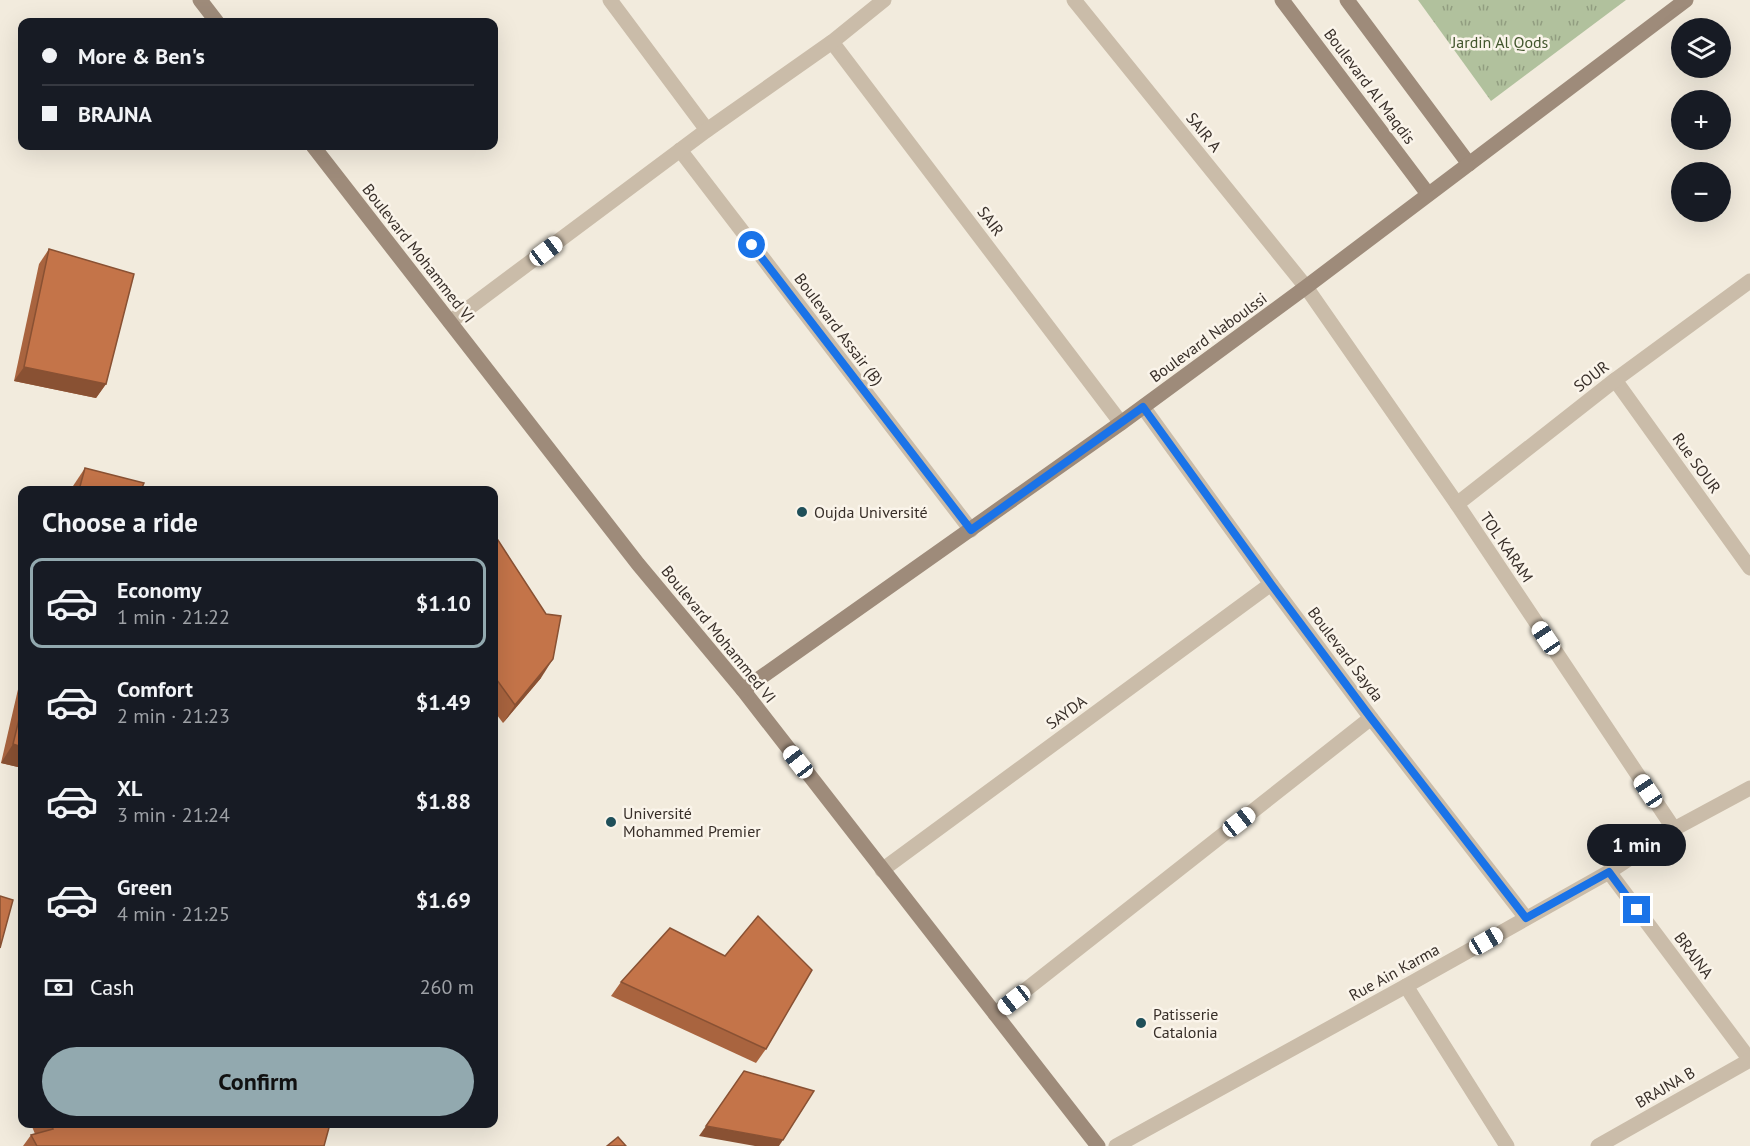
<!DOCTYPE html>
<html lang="en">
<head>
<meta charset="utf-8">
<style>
  :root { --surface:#171b24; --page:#242831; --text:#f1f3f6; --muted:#9ea1a6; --line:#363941; --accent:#92a9af }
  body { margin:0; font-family:"PT Sans",sans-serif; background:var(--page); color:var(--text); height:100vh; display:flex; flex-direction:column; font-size:22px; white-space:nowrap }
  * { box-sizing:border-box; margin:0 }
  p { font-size:20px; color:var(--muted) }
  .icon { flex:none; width:33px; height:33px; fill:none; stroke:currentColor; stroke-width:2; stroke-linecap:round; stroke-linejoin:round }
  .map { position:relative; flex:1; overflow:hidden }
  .panel { position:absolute; left:18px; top:486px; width:480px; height:642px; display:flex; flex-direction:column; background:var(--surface); border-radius:12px; box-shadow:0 6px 24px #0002 }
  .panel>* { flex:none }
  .top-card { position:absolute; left:18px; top:18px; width:480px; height:132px; border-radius:12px; box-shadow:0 6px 24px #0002; display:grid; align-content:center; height:132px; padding:0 24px; background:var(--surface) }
  .buttons { position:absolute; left:1671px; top:18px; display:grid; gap:12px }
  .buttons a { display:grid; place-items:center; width:60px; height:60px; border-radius:50%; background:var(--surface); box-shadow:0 6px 24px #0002; font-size:30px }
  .end { position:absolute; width:27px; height:27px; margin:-14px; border:8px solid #1a73e8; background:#fff; box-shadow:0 0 0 3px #fff }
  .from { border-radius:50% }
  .bubble { position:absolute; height:42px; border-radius:21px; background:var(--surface); box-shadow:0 6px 24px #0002; font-size:20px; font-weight:700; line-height:42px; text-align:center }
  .car { position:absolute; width:18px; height:36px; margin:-18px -9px; border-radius:8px; box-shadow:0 0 4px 2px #0007; background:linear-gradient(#fff 24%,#345 0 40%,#fff 0 76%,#345 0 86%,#fff 0) }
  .top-card b { display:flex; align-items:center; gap:21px; height:57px; font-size:22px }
  .top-card b+b { border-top:2px solid var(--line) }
  .top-card i { width:15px; height:15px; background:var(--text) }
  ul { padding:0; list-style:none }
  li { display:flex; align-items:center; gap:18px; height:90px; margin:0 12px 9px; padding:0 12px; border:3px solid transparent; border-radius:12px }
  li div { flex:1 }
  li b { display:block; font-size:22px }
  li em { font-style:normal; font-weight:700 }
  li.selected { border-color:var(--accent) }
  li>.icon { width:54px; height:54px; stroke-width:1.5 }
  h2 { padding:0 24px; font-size:27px; line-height:72px }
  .pay { display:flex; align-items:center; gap:15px; height:66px; padding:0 24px; font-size:22px }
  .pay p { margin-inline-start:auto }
  .primary-button { display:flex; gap:12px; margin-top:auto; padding:12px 24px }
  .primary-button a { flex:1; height:69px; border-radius:36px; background:var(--accent); color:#111; font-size:24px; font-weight:700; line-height:69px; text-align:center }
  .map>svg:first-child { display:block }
  .park { fill:url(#park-tufts) }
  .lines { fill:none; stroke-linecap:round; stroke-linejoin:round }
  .street { stroke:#cabca9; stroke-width:15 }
  .secondary { stroke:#9e8b7a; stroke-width:15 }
  .wall { fill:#a9643f }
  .shaded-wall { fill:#895133 }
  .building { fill:#c47449; stroke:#895133; stroke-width:1.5 }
  .route { stroke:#1a73e8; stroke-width:8 }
  .poi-dot { fill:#1f4f59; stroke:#faf4ea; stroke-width:2 }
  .labels { text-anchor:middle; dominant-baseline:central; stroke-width:5; stroke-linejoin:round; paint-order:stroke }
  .park-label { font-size:16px; fill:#42562d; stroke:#faf4ea }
  .street-label { font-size:16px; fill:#382f29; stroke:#faf4ea }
  .poi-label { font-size:16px; fill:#382f29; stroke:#faf4ea; text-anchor:start }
</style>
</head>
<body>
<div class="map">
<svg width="1750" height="1146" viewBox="0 0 1750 1146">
  <defs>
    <pattern id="park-tufts" width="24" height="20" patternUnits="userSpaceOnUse" patternTransform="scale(1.5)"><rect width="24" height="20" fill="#b1c19d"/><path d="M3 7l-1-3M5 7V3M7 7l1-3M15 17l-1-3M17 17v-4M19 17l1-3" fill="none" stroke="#919d80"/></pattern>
  </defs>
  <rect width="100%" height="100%" fill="#f2ebdd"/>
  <!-- park -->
  <polygon class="park" points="1418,0 1626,0 1491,101"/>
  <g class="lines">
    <!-- street -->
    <g class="street">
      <polyline points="610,0 707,130"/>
      <polyline points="1074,0 1306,287 1457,504 1674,829"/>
      <polyline points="832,42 1121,423"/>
      <polyline points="680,150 971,530"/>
      <polyline points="450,322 707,130 832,42 884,0"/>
      <polyline points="1615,380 1750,568"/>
      <polyline points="1143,407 1271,584 1371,718 1526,918"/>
      <polyline points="1457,504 1615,380 1750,281"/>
      <polyline points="882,870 1271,584"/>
      <polyline points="1609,872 1750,1060"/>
      <polyline points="1406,986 1507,1146"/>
      <polyline points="995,1014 1371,718"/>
      <polyline points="1116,1146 1406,986 1609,872 1674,829 1750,788"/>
      <polyline points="1598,1146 1750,1060"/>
    </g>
    <!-- secondary -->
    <g class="secondary">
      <polyline points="200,0 217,22"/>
      <polyline points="1282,0 1428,194"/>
      <polyline points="1347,0 1469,164"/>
      <polyline points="313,146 638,564 743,690 1098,1146"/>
      <polyline points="743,690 1121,423 1306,287 1686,0"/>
    </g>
  </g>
  <!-- wall -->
  <g class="wall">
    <polygon points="49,249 106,384 96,398 14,381 39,264"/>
    <polygon points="85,468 141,490 71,490 73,486"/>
    <polygon points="494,534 541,678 503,723 494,711"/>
    <polygon points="22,672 22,768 1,763"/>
    <polygon points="621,982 766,1049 756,1063 611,996"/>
    <polygon points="31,1124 330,1124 324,1146 23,1146 31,1135 35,1134"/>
  </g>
  <!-- shaded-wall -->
  <g class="shaded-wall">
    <polygon points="24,367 106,384 96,398 14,381"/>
    <polygon points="553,659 541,678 503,723 515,705"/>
    <polygon points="13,744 22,747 22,768 1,763"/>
    <polygon points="706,1126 783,1140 779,1146 755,1146 699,1136"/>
  </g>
  <!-- building -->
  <g class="building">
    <polygon points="49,249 134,274 106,384 24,367"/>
    <polygon points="85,468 144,483 141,490 79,490"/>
    <polygon points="494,534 546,614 561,616 553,659 515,705 494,676"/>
    <polygon points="22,707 22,747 13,744"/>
    <polygon points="0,896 13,900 0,948"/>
    <polygon points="758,916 812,970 766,1049 621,982 670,928 725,956"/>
    <polygon points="744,1071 814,1091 783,1140 706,1126"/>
    <polygon points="51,1124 330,1124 324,1146 37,1146 31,1135 53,1129"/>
    <polygon points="618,1137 626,1146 607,1146"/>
  </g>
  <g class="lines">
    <!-- route -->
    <polyline class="route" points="752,245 971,530 1143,407 1271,584 1371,718 1526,918 1609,872 1637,910"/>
  </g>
  <!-- markers -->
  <g class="poi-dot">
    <circle cx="802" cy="512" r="6"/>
    <circle cx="611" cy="822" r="6"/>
    <circle cx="1141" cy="1023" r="6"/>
  </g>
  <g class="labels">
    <!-- park labels -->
    <g class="park-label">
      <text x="1500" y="42">Jardin Al Qods</text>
    </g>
    <!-- street labels -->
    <g class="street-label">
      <text transform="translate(1370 86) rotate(53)">Boulevard Al Maqdis</text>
      <text transform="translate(1204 132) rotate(51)">SAIR A</text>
      <text transform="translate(991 221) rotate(53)">SAIR</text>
      <text transform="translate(419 253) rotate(52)">Boulevard Mohammed VI</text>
      <text transform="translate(839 329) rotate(53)">Boulevard Assair (B)</text>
      <text transform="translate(1208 337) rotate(-36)">Boulevard Naboulssi</text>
      <text transform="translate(1591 376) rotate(-38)">SOUR</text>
      <text transform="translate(1697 463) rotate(54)">Rue SOUR</text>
      <text transform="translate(1507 547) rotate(56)">TOL KARAM</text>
      <text transform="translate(719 634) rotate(51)">Boulevard Mohammed VI</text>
      <text transform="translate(1346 654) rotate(53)">Boulevard Sayda</text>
      <text transform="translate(1066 712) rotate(-36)">SAYDA</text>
      <text transform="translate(1694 955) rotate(53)">BRAJNA</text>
      <text transform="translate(1394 972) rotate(-29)">Rue Ain Karma</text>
      <text transform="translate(1665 1087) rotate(-30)">BRAJNA B</text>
    </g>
    <!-- poi labels -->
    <g class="poi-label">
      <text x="814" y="512">Oujda Université</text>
      <text x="623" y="813">Université<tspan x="623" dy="18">Mohammed Premier</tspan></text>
      <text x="1153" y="1014">Patisserie<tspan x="1153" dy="18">Catalonia</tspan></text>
    </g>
  </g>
</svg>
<div class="buttons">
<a><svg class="icon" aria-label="layers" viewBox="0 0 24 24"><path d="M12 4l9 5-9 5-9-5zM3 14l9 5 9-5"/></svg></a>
<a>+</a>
<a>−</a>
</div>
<i class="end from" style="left:752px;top:245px"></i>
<i class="end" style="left:1637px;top:910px"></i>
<div class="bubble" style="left:1587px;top:824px;width:99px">1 min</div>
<i class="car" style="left:546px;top:251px;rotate:53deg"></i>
<i class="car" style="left:1546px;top:638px;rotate:326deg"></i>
<i class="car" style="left:798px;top:762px;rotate:322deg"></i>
<i class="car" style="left:1648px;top:791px;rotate:326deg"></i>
<i class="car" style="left:1239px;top:822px;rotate:52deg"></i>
<i class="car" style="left:1486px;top:941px;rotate:60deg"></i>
<i class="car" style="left:1014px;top:1000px;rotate:232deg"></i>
<div class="top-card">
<b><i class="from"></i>More &amp; Ben's</b>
<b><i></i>BRAJNA</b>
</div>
<section class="panel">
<h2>Choose a ride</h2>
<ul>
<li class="selected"><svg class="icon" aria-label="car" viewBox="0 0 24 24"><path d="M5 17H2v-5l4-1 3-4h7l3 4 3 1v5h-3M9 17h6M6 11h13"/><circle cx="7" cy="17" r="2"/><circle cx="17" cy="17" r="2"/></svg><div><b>Economy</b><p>1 min · 21:22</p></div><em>$1.10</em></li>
<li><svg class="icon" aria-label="car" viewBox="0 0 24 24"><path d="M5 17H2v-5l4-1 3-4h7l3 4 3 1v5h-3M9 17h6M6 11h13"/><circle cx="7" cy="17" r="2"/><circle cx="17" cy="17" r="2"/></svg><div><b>Comfort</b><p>2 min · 21:23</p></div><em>$1.49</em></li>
<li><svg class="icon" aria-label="car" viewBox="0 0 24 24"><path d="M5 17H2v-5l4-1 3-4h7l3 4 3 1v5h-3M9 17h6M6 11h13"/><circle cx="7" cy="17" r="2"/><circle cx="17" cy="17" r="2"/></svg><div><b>XL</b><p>3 min · 21:24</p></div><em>$1.88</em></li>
<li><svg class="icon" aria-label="car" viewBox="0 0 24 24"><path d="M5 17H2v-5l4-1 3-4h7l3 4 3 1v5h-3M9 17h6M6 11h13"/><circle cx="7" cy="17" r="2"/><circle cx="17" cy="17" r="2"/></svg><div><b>Green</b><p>4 min · 21:25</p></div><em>$1.69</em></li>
</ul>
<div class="pay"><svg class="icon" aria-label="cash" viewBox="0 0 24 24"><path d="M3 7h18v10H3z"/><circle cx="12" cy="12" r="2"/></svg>Cash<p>260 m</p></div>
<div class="primary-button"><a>Confirm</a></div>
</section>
</div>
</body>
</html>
